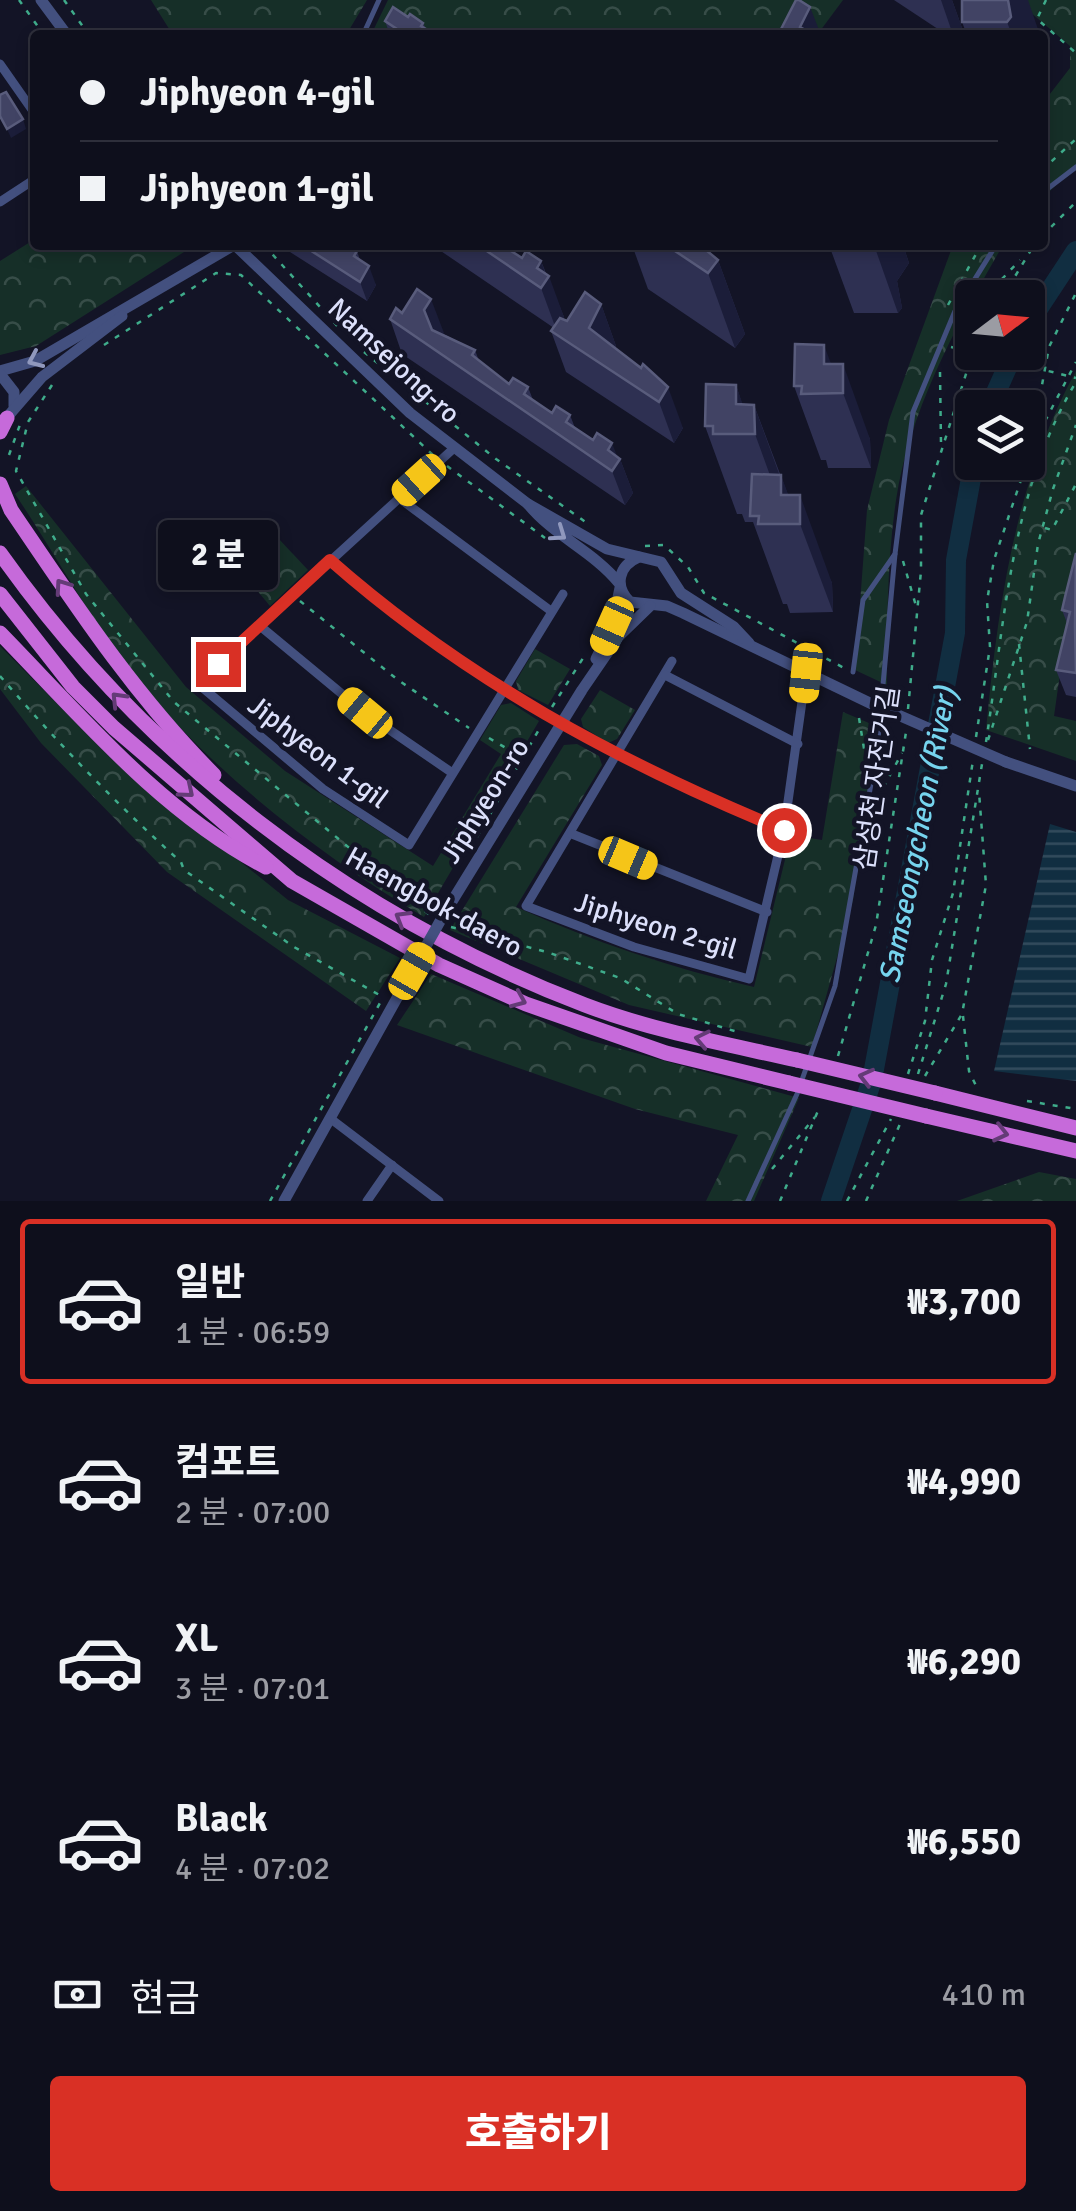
<!DOCTYPE html>
<html lang="ko">
<head>
<meta charset="utf-8">
<style>
  :root { --surface:#0e0f1c; --page:#171825; --text:#f1f3f6; --muted:#9b9ca3; --line:#2e2f3b; --accent:#d93025 }
  body { margin:0; font-family:Signika,"Noto Sans KR",sans-serif; background:var(--page); color:var(--text); height:100vh; display:flex; flex-direction:column; font-size:38px; white-space:nowrap }
  * { box-sizing:border-box; margin:0 }
  p { font-size:32px; color:var(--muted) }
  .icon { flex:none; width:55px; height:55px; fill:none; stroke:currentColor; stroke-width:2; stroke-linecap:round; stroke-linejoin:round }
  .map { position:relative; height:1201px; overflow:hidden }
  .side { display:flex; flex-direction:column; background:var(--surface); flex:1 }
  .side>* { flex:none }
  .guide { position:absolute; left:30px; top:30px; width:1018px; height:220px; border-radius:10px; box-shadow:0 5px 15px #0003,0 0 0 2px var(--line); display:grid; align-content:center; height:220px; padding:0 50px; background:var(--surface) }
  .needle { width:65px; rotate:74deg }
  .fabs { position:absolute; left:955px; top:280px; display:grid; gap:20px }
  .fabs a { display:grid; place-items:center; width:90px; height:90px; border-radius:10px; background:var(--surface); box-shadow:0 5px 15px #0003,0 0 0 2px var(--line); font-size:50px }
  .end { position:absolute; width:45px; height:45px; margin:-22px; border:12px solid #d93025; background:#fff; box-shadow:0 0 0 5px #fff }
  .from { border-radius:50% }
  .bubble { position:absolute; height:70px; border-radius:10px; background:var(--surface); box-shadow:0 5px 15px #0003,0 0 0 2px var(--line); font-size:32px; font-weight:800; line-height:70px; text-align:center }
  .car { position:absolute; width:30px; height:60px; margin:-30px -15px; border-radius:12px; box-shadow:0 0 8px 2px #0007; background:linear-gradient(#f5c518 24%,#345 0 40%,#f5c518 0 76%,#345 0 86%,#f5c518 0) }
  .guide b { display:flex; align-items:center; gap:35px; height:95px; font-size:38px }
  .guide b+b { border-top:2px solid var(--line) }
  .guide i { width:25px; height:25px; background:var(--text) }
  ul { padding:18px 0 0; list-style:none }
  li { display:flex; align-items:center; gap:30px; height:165px; margin:0 20px 15px; padding:0 30px; border:5px solid transparent; border-radius:10px }
  li div { flex:1 }
  li b { display:block; font-size:38px }
  li em { font-style:normal; font-weight:800 }
  li.current { border-color:var(--accent) }
  li>.icon { width:90px; height:90px; stroke-width:1.5 }
  .pay { display:flex; align-items:center; gap:25px; height:110px; padding:0 50px; font-size:38px }
  .pay p { margin-inline-start:auto }
  .primary-button { display:flex; gap:20px; margin-top:auto; padding:20px 50px }
  .primary-button a { flex:1; height:115px; border-radius:10px; background:var(--accent); color:#fff; font-size:40px; font-weight:800; line-height:115px; text-align:center }
  .map>svg:first-child { display:block }
  .forest { fill:url(#forest-crowns) }
  .water { fill:url(#water-rules) }
  .lines { fill:none; stroke-linecap:round; stroke-linejoin:round }
  .river { stroke:#112e41; stroke-width:20 }
  .path { stroke:#3fac8b; stroke-width:2.5; stroke-dasharray:5 8; stroke-linecap:butt }
  .service { stroke:#43507f; stroke-width:5 }
  .minor { stroke:#43507f; stroke-width:9 }
  .tertiary { stroke:#43507f; stroke-width:11 }
  .trunk { stroke:#c66ada; stroke-width:15 }
  .path-bridge { stroke:#3fac8b; stroke-width:2.5; stroke-dasharray:5 8; stroke-linecap:butt }
  .tertiary-bridge { stroke:#43507f; stroke-width:11 }
  .trunk-bridge { stroke:#c66ada; stroke-width:15 }
  .wall { fill:#2e3052 }
  .shaded-wall { fill:#1b1d39 }
  .building { fill:#414364; stroke:#595c7c; stroke-width:2.5 }
  .oneway { stroke:#9098bd }
  .oneway2 { stroke:#643b77 }
  .route { stroke:#d93025; stroke-width:12 }
  .labels { text-anchor:middle; dominant-baseline:central; stroke-width:9; stroke-linejoin:round; paint-order:stroke }
  .street-label { font-size:28px; fill:#dce0fb; stroke:#131426 }
  .water-label { font-size:30px; font-style:italic; fill:#76d4ee; stroke:#131426 }
</style>
</head>
<body>
<div class="map">
<svg width="1076" height="1201" viewBox="0 0 1076 1201">
  <defs>
    <pattern id="forest-crowns" width="20" height="18" patternUnits="userSpaceOnUse" patternTransform="scale(2.5)"><rect width="20" height="18" fill="#162f28"/><path d="M2 6a3 3 0 1 1 6 0M12 15a3 3 0 1 1 6 0" fill="none" stroke="#374d48"/></pattern>
    <pattern id="water-rules" width="6" height="5" patternUnits="userSpaceOnUse" patternTransform="scale(2.5)"><rect width="6" height="5" fill="#112e41"/><path d="M0 2.5h6" fill="none" stroke="#334c5d"/></pattern>
  </defs>
  <rect width="100%" height="100%" fill="#131426"/>
  <!-- forest -->
  <g class="forest">
    <polygon points="151,0 367,0 346,35 173,35"/>
    <polygon points="388,0 843,0 817,35 371,35"/>
    <polygon points="1016,0 1076,0 1076,165 1043,198 1043,103 1070,68 1070,46"/>
    <polygon points="35,239 35,245 195,245 36,346 0,355 0,261"/>
    <path d="M953,245H1003C957,324 910,409 896,500C887,561 887,624 887,685L855,670L867,510L889,420Z"/>
    <path d="M1076,371V561L1054,716L1076,721V761L986,730C998,605 1015,482 1076,371Z"/>
    <path d="M26,486L186,687L285,771L433,866L501,754L480,740L501,705L511,703L539,721L424,917C321,856 219,777 142,685C94,627 57,556 15,494Z"/>
    <polygon points="277,537 308,570 270,606 241,571"/>
    <polygon points="0,646 108,755 288,900 400,958 366,1011 167,872 41,743 0,689"/>
    <polygon points="535,649 570,669 548,705 518,690 516,681"/>
    <polygon points="600,690 635,710 617,739 608,743 583,727 581,719"/>
    <path d="M843,712L876,726L853,900L812,1047L629,1005L450,930L564,745L577,744L599,756L602,765L516,907C594,942 671,968 754,987L791,835L822,840Z"/>
    <polygon points="431,974 581,1038 799,1098 754,1201 706,1201 738,1135 635,1109 397,1025"/>
    <polygon points="1039,1172 1076,1179 1076,1201 957,1201"/>
  </g>
  <!-- water -->
  <polygon class="water" points="1050,824 1076,832 1076,1081 994,1071"/>
  <g class="lines">
    <!-- river -->
    <g class="river">
      <polyline points="1028,324 1076,251"/>
      <polyline points="989,408 1014,352"/>
      <polyline points="831,1201 872,1080 955,633 956,560 974,462"/>
    </g>
    <!-- path -->
    <g class="path">
      <polyline points="19,0 44,35"/>
      <polyline points="64,0 89,35"/>
      <polyline points="1046,0 1037,19 1076,53"/>
      <polyline points="1042,170 1076,139"/>
      <polyline points="1042,236 1076,202"/>
      <polyline points="264,245 340,329"/>
      <polyline points="984,298 1020,260"/>
      <polyline points="1002,298 1034,245"/>
      <polyline points="948,305 981,245"/>
      <polyline points="961,321 972,310"/>
      <polyline points="104,345 216,273 241,275 433,455"/>
      <polyline points="951,347 972,352"/>
      <polyline points="364,352 496,459 587,523"/>
      <polyline points="940,372 941,444"/>
      <polyline points="52,385 28,422 16,471 86,594 174,702 431,916"/>
      <polyline points="1033,444 1076,362"/>
      <polyline points="9,455 22,419"/>
      <polyline points="1028,461 1049,347 1076,293"/>
      <polyline points="447,466 545,538"/>
      <polyline points="1045,528 1052,530 1076,484"/>
      <polyline points="645,546 664,545 688,567 704,593 844,668"/>
      <polyline points="903,561 916,606"/>
      <polyline points="300,601 398,680 469,728"/>
      <polyline points="1019,644 1030,749"/>
      <path d="M0,676C57,742 116,804 181,862L184,870L294,947L383,997"/>
      <polyline points="552,707 585,655"/>
      <polyline points="908,709 921,571 921,515 973,352"/>
      <polyline points="859,718 866,761"/>
      <polyline points="976,737 990,647 987,601 994,560 1027,462"/>
      <polyline points="489,738 521,757"/>
      <polyline points="988,740 1027,622 1038,544 1053,489 1076,425"/>
      <path d="M986,742C1005,620 1011,490 1076,382"/>
      <polyline points="877,799 902,753"/>
      <polyline points="477,837 541,726"/>
      <polyline points="451,927 547,952 620,978 678,1014 741,1033"/>
      <polyline points="963,1016 969,1071 978,1090"/>
      <polyline points="838,1056 876,925 906,732"/>
      <polyline points="908,1074 925,1021 932,960 953,893 973,760"/>
      <polyline points="918,1074 946,984 982,764"/>
      <polyline points="925,1076 962,1014 986,885 979,792"/>
      <polyline points="1027,1101 1076,1109"/>
      <polyline points="772,1169 815,1117"/>
      <polyline points="270,1201 380,1003"/>
      <polyline points="780,1201 820,1106"/>
      <polyline points="847,1201 891,1119"/>
      <polyline points="866,1201 900,1124"/>
    </g>
    <!-- service -->
    <g class="service">
      <polyline points="363,35 379,0"/>
      <polyline points="1042,193 1076,167"/>
      <polyline points="853,672 863,600 895,554 913,412 955,311 996,245"/>
      <polyline points="748,1201 797,1094 835,986 877,750 895,554"/>
    </g>
    <!-- minor -->
    <g class="minor">
      <polyline points="0,64 35,114"/>
      <polyline points="0,202 35,179"/>
      <polyline points="453,449 197,683 323,789 409,845 563,594"/>
      <polyline points="399,498 551,611"/>
      <path d="M330,560C465,679 618,762 784,830"/>
      <polyline points="260,626 365,713 451,772"/>
      <polyline points="672,661 526,906 634,947 749,979 784,830 806,673"/>
      <polyline points="665,675 798,744"/>
      <polyline points="572,834 767,912"/>
      <polyline points="331,1119 439,1201"/>
      <polyline points="367,1201 392,1165"/>
    </g>
    <!-- tertiary -->
    <g class="tertiary">
      <polyline points="41,0 67,35"/>
      <polyline points="235,245 410,413 528,504"/>
      <polyline points="0,371 35,361 234,245"/>
      <polyline points="0,374 14,392 14,406"/>
      <polyline points="3,422 42,377 122,316"/>
      <path d="M639,557C618,566 614,586 630,602L667,606L683,613L876,706"/>
      <path d="M619,583C593,551 554,536 528,504L607,549L661,562L681,593L734,627L749,643"/>
      <polyline points="596,659 612,626 620,588"/>
      <polyline points="1006,762 1076,786"/>
      <polyline points="443,916 582,690 619,636 650,606"/>
      <polyline points="284,1201 412,971"/>
    </g>
    <!-- trunk -->
    <g class="trunk">
      <polyline points="0,432 7,418"/>
      <path d="M0,484L11,510C74,603 134,695 214,775"/>
      <path d="M0,553C145,758 350,915 585,1005C653,1031 726,1044 797,1060"/>
      <polyline points="0,594 73,687 114,728 292,881 439,965 526,1004 666,1053 789,1083"/>
      <path d="M0,633C81,716 162,813 266,867"/>
      <polyline points="935,1093 1076,1128"/>
      <polyline points="926,1116 1076,1151"/>
    </g>
    <!-- path-bridge -->
    <polyline class="path-bridge" points="973,352 1076,378"/>
    <!-- tertiary-bridge -->
    <g class="tertiary-bridge">
      <polyline points="889,711 1006,762"/>
      <polyline points="412,971 443,916"/>
    </g>
    <!-- trunk-bridge -->
    <g class="trunk-bridge">
      <polyline points="797,1060 935,1093"/>
      <polyline points="789,1083 926,1116"/>
    </g>
  </g>
  <!-- wall -->
  <g class="wall">
    <polygon points="894,0 952,0 962,28 958,35 947,35"/>
    <polygon points="962,0 1040,35 967,35 962,22"/>
    <polygon points="408,17 423,23 426,29 436,35 390,35 385,21"/>
    <polygon points="279,245 347,245 357,251 360,260 376,285 367,301"/>
    <polygon points="432,245 503,245 522,258 541,261 564,317 563,319 567,321 601,304 616,346 615,348 683,428 674,443 566,372 551,331 554,328"/>
    <polygon points="632,245 700,245 718,260 745,334 735,348 648,289"/>
    <polygon points="829,245 903,245 909,263 897,281 902,308 898,313 854,313"/>
    <polygon points="402,313 475,350 479,361 509,384 528,387 533,400 552,413 570,415 575,428 620,459 633,493 625,505 402,354 390,319"/>
    <polygon points="831,364 870,439 871,468 828,468 826,460 821,460 794,386"/>
    <polygon points="736,385 742,404 754,405 788,495 832,583 833,612 790,613 787,604 783,604 753,522 745,522 742,514 737,514 705,426"/>
    <polygon points="1076,553 1076,697 1066,695 1056,670 1067,623 1062,610"/>
  </g>
  <!-- shaded-wall -->
  <g class="shaded-wall">
    <polygon points="941,0 952,0 962,28 958,35 953,35"/>
    <polygon points="1008,0 1028,0 1040,35 1012,35 1007,22"/>
    <polygon points="810,7 821,35 803,35 800,27"/>
    <polygon points="23,119 26,129 11,138 7,129"/>
    <polygon points="874,245 903,245 909,263 897,281 902,308 898,313"/>
    <polygon points="718,260 745,334 735,348 708,273"/>
    <polygon points="541,261 547,278 549,276 564,317 556,329 541,288 537,268"/>
    <polygon points="369,266 376,285 367,301 360,282"/>
    <polygon points="431,299 444,333 437,344 424,310"/>
    <polygon points="601,304 616,346 605,366 589,328"/>
    <polygon points="824,345 842,393 824,364"/>
    <polygon points="843,364 870,439 871,468 843,393"/>
    <polygon points="736,385 753,434 736,404"/>
    <polygon points="668,387 683,428 674,443 659,402"/>
    <polygon points="754,405 781,479 781,475 799,524 787,522 755,434"/>
    <polygon points="612,443 619,461 620,459 633,493 625,505 612,471 608,450"/>
    <polygon points="800,495 832,583 833,612 800,524"/>
  </g>
  <!-- building -->
  <g class="building">
    <polygon points="796,0 799,0 810,7 800,27 807,31 805,35 778,35"/>
    <polygon points="962,0 1008,0 1011,17 1007,22 962,22"/>
    <polygon points="393,7 408,17 410,14 423,23 421,26 436,35 406,35 385,21"/>
    <polygon points="6,92 23,119 7,129 0,116 0,95"/>
    <polygon points="302,245 347,245 357,251 354,256 369,266 360,282"/>
    <polygon points="478,245 502,245 522,258 526,251 541,261 537,268 549,276 541,288"/>
    <polygon points="666,245 700,245 718,260 708,273"/>
    <polygon points="417,289 431,299 424,310 432,330 475,350 472,355 509,384 513,378 528,387 524,394 552,413 556,406 570,415 566,422 593,440 597,433 612,443 608,450 620,459 612,471 390,319 396,308 402,313"/>
    <polygon points="585,292 601,304 589,328 641,368 643,364 668,387 659,402 551,331 560,318 567,321"/>
    <polygon points="795,344 824,345 824,364 843,364 843,393 801,394 802,386 794,386"/>
    <polygon points="706,384 736,385 736,404 754,405 755,434 713,434 713,426 705,426"/>
    <polygon points="752,474 781,475 781,495 800,495 800,524 758,524 759,516 750,516"/>
    <polygon points="1076,553 1075,627 1076,673 1056,670 1070,612 1062,610 1065,597"/>
  </g>
  <!-- one-way arrows -->
  <defs><path id="oneway-chevron" d="M-2-3.5L2.5 0L-2 3.5" fill="none" stroke-width="1.6" stroke-linecap="round" stroke-linejoin="round" transform="scale(2.5)"/></defs>
  <g class="oneway">
    <use href="#oneway-chevron" transform="translate(35 360) rotate(156)"/>
    <use href="#oneway-chevron" transform="translate(559 534) rotate(35)"/>
  </g>
  <g class="oneway2">
    <use href="#oneway-chevron" transform="translate(62 586) rotate(-125)"/>
    <use href="#oneway-chevron" transform="translate(118 699) rotate(-134)"/>
    <use href="#oneway-chevron" transform="translate(187 791) rotate(40)"/>
    <use href="#oneway-chevron" transform="translate(402 918) rotate(-149)"/>
    <use href="#oneway-chevron" transform="translate(519 1000) rotate(23)"/>
    <use href="#oneway-chevron" transform="translate(702 1039) rotate(-168)"/>
    <use href="#oneway-chevron" transform="translate(866 1077) rotate(-166)"/>
    <use href="#oneway-chevron" transform="translate(1001 1133) rotate(13)"/>
  </g>
  <g class="lines">
    <!-- route -->
    <path class="route" d="M218,664L330,560C465,679 618,762 784,830"/>
  </g>
  <g class="labels">
    <!-- street labels -->
    <g class="street-label">
      <text transform="translate(394 361) rotate(43)">Namsejong-ro</text>
      <text transform="translate(318 752) rotate(37)">Jiphyeon 1-gil</text>
      <text transform="translate(877 778) rotate(-82)">삼성천 자전거길</text>
      <text transform="translate(485 801) rotate(-58)">Jiphyeon-ro</text>
      <text transform="translate(434 902) rotate(29)">Haengbok-daero</text>
      <text transform="translate(656 926) rotate(17)">Jiphyeon 2-gil</text>
    </g>
    <!-- water labels -->
    <g class="water-label">
      <text transform="translate(918 835) rotate(-79)">Samseongcheon (River)</text>
    </g>
  </g>
</svg>
<div class="fabs">
<a><svg class="needle" viewBox="-14 -14 28 28"><path d="M0-13l5 13h-10z" fill="#e53935"/><path d="M0 13l5-13h-10z" fill="#9b9ca3"/></svg></a>
<a><svg class="icon" aria-label="layers" viewBox="0 0 24 24"><path d="M12 4l9 5-9 5-9-5zM3 14l9 5 9-5"/></svg></a>
</div>
<i class="end from" style="left:784px;top:830px"></i>
<i class="end" style="left:218px;top:664px"></i>
<div class="bubble" style="left:158px;top:520px;width:120px">2 분</div>
<i class="car" style="left:419px;top:480px;rotate:228deg"></i>
<i class="car" style="left:612px;top:626px;rotate:204deg"></i>
<i class="car" style="left:806px;top:673px;rotate:186deg"></i>
<i class="car" style="left:365px;top:713px;rotate:310deg"></i>
<i class="car" style="left:628px;top:858px;rotate:113deg"></i>
<i class="car" style="left:412px;top:971px;rotate:30deg"></i>
<div class="guide">
<b><i class="from"></i>Jiphyeon 4-gil</b>
<b><i></i>Jiphyeon 1-gil</b>
</div>
</div>
<section class="side">
<ul>
<li class="current"><svg class="icon" aria-label="car" viewBox="0 0 24 24"><path d="M5 17H2v-5l4-1 3-4h7l3 4 3 1v5h-3M9 17h6M6 11h13"/><circle cx="7" cy="17" r="2"/><circle cx="17" cy="17" r="2"/></svg><div><b>일반</b><p>1 분 · 06:59</p></div><em>₩3,700</em></li>
<li><svg class="icon" aria-label="car" viewBox="0 0 24 24"><path d="M5 17H2v-5l4-1 3-4h7l3 4 3 1v5h-3M9 17h6M6 11h13"/><circle cx="7" cy="17" r="2"/><circle cx="17" cy="17" r="2"/></svg><div><b>컴포트</b><p>2 분 · 07:00</p></div><em>₩4,990</em></li>
<li><svg class="icon" aria-label="car" viewBox="0 0 24 24"><path d="M5 17H2v-5l4-1 3-4h7l3 4 3 1v5h-3M9 17h6M6 11h13"/><circle cx="7" cy="17" r="2"/><circle cx="17" cy="17" r="2"/></svg><div><b>XL</b><p>3 분 · 07:01</p></div><em>₩6,290</em></li>
<li><svg class="icon" aria-label="car" viewBox="0 0 24 24"><path d="M5 17H2v-5l4-1 3-4h7l3 4 3 1v5h-3M9 17h6M6 11h13"/><circle cx="7" cy="17" r="2"/><circle cx="17" cy="17" r="2"/></svg><div><b>Black</b><p>4 분 · 07:02</p></div><em>₩6,550</em></li>
</ul>
<div class="pay"><svg class="icon" aria-label="cash" viewBox="0 0 24 24"><path d="M3 7h18v10H3z"/><circle cx="12" cy="12" r="2"/></svg>현금<p>410 m</p></div>
<div class="primary-button"><a>호출하기</a></div>
</section>
</body>
</html>
